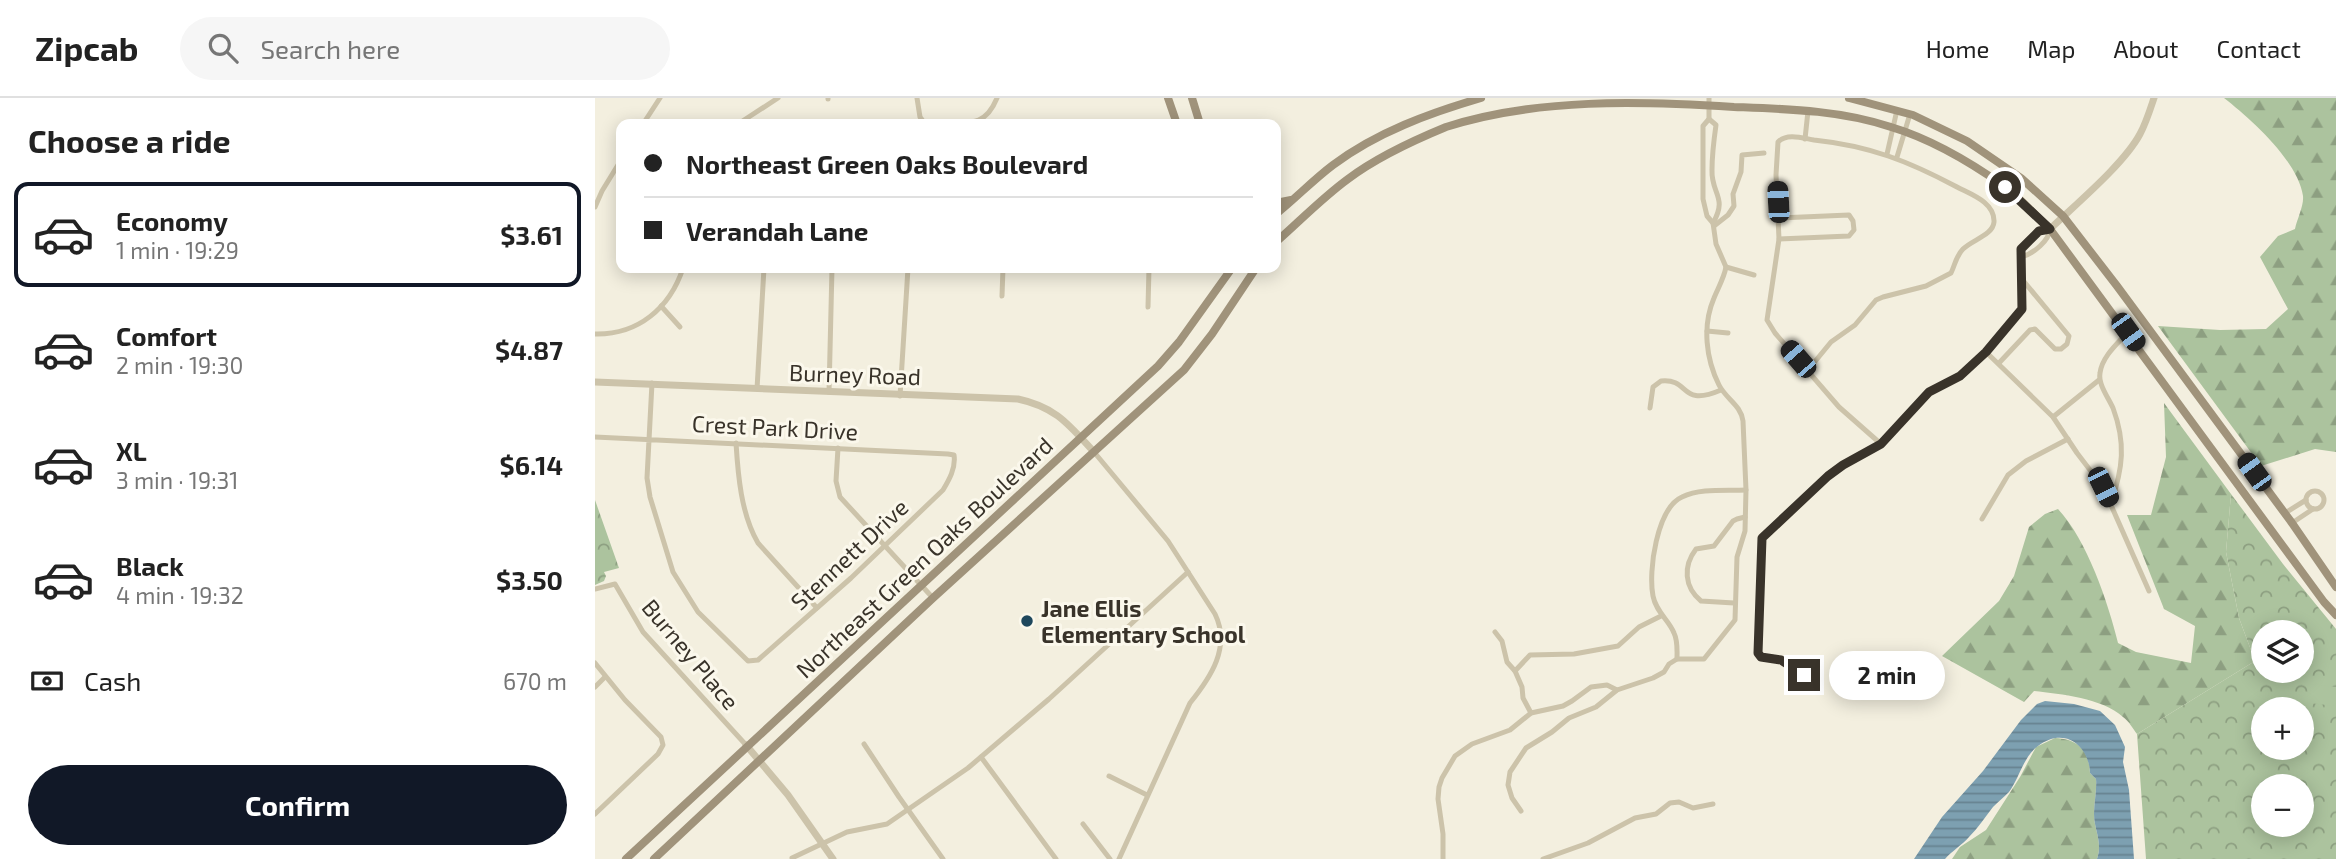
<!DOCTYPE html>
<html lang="en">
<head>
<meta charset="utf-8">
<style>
  :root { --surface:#fff; --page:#f6f6f6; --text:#222; --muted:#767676; --line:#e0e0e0; --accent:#111827 }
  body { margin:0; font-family:"Exo 2",sans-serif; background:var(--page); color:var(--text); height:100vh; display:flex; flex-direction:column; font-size:26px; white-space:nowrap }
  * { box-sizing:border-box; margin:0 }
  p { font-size:23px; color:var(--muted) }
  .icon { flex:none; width:38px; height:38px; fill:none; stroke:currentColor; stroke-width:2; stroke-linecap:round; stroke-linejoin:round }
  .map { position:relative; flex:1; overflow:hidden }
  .details { display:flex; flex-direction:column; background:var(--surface); width:595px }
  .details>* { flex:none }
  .top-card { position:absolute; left:21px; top:21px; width:665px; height:154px; border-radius:14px; box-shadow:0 4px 18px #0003; display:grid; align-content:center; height:154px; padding:0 28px; background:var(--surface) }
  .tools { position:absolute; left:1656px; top:522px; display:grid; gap:14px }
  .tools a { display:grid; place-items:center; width:63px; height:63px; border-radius:50%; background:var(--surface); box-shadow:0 4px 18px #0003; font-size:35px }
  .end { position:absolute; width:32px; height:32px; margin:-16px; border:9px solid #39332a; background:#fff; box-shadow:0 0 0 4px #fff }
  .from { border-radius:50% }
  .bubble { position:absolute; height:49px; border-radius:24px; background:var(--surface); box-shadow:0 4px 18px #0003; font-size:23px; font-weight:700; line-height:49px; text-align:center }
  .car { position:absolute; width:21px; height:42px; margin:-21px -10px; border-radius:9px; box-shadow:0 0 5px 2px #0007; background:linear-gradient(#222 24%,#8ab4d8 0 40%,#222 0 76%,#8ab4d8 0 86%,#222 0) }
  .top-card b { display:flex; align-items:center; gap:24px; height:66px; font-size:26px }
  .top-card b+b { border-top:2px solid var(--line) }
  .top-card i { width:18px; height:18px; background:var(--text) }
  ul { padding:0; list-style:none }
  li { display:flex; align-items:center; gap:21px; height:105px; margin:0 14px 10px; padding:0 14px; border:4px solid transparent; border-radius:14px }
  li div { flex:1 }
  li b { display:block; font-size:26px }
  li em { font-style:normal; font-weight:700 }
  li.active { border-color:var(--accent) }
  li>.icon { width:63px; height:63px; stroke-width:1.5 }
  h2 { padding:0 28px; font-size:32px; line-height:84px }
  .pay { display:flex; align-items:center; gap:18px; height:77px; padding:0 28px; font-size:26px }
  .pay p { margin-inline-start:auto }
  .button { display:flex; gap:14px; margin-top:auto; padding:14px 28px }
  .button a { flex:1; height:80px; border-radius:42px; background:var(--accent); color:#fff; font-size:28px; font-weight:700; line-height:80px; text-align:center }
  header { display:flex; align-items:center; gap:42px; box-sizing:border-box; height:98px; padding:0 35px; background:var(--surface); border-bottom:2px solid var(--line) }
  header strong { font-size:33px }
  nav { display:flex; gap:38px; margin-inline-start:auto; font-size:24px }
  .search { width:490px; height:63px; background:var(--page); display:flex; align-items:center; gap:18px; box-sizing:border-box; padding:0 24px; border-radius:38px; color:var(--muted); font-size:26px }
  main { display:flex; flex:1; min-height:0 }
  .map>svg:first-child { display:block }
  .forest { fill:url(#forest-firs) }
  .park { fill:url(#park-crowns); fill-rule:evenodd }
  .pitch { fill:#acc39e }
  .water { fill:url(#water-rules) }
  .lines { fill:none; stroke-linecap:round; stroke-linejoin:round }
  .minor { stroke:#ccc3aa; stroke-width:5 }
  .tertiary { stroke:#ccc3aa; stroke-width:7 }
  .secondary { stroke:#a0937b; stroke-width:8 }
  .route { stroke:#39332a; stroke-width:9 }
  .poi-dot { fill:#1e475c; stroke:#fbf8ec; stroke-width:2.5 }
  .labels { text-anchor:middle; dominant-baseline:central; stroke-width:6; stroke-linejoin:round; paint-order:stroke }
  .street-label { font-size:23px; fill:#39332a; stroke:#fbf8ec }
  .poi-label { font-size:23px; font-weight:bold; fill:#39332a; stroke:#fbf8ec; text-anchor:start }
</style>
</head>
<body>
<header>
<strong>Zipcab</strong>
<div class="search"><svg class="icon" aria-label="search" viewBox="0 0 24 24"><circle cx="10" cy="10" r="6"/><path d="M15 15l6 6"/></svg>Search here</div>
<nav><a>Home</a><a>Map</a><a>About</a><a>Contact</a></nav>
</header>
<main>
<section class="details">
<h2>Choose a ride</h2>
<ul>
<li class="active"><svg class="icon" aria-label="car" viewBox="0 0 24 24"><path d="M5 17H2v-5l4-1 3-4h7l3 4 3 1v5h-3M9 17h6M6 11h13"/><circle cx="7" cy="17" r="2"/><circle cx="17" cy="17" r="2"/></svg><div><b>Economy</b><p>1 min · 19:29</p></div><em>$3.61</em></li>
<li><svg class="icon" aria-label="car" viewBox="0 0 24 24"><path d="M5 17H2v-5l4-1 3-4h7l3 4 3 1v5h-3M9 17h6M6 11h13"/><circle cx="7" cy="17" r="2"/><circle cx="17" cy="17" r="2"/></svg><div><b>Comfort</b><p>2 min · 19:30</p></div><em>$4.87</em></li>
<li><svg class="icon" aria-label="car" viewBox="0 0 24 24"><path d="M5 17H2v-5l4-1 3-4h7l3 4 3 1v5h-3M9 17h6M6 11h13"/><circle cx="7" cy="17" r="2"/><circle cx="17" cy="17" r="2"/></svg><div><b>XL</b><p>3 min · 19:31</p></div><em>$6.14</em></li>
<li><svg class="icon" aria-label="car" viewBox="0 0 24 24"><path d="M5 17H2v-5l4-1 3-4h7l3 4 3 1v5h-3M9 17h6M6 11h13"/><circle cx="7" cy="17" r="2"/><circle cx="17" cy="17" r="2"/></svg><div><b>Black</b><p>4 min · 19:32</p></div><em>$3.50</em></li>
</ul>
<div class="pay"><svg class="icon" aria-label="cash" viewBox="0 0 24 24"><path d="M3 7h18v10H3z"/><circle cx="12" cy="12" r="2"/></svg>Cash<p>670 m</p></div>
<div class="button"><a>Confirm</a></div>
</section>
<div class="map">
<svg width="1741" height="761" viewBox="0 0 1741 761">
  <defs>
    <pattern id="forest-firs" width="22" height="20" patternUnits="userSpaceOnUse" patternTransform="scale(1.75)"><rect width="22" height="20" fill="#acc39e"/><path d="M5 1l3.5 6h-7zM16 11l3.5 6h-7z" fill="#8d9f81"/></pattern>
    <pattern id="park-crowns" width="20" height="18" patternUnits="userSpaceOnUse" patternTransform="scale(1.75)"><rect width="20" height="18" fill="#acc39e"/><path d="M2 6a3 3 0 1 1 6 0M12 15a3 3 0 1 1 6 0" fill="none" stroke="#8d9f81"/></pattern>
    <pattern id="water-rules" width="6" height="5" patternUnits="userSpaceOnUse" patternTransform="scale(1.75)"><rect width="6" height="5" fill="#7da0b1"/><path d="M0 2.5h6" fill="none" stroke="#678390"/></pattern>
  </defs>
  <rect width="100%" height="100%" fill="#f3efdf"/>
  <!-- forest -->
  <g class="forest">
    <path d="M1629,0H1741V354L1720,351L1666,368L1563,228L1625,232L1671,231L1693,211L1665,159L1683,138L1700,131C1702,121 1709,108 1708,98C1703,63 1656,21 1629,0Z"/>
    <path d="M1569,305L1636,396L1631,454L1644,520L1660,563L1542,636C1538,631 1534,623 1528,619C1507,600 1466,596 1439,593L1429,604L1347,558L1404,503L1419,478L1434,429L1450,416L1463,411C1492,442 1513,504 1523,545L1541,554L1596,565L1600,528L1569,511L1532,417H1556L1571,359Z"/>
    <path d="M1460,640C1483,641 1494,652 1495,675L1501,681C1502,692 1499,704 1499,716C1499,732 1508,744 1502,761H1357L1365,749L1391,732L1425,679L1441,649Z"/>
  </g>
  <!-- park -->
  <g class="park">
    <path d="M1636,396L1688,466L1741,531V761H1551L1542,636L1660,563L1644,520L1631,454ZM1668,534H1706V572H1668ZM1668,611H1706V649H1668ZM1668,688H1706V726H1668Z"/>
    <polygon points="0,402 24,470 9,474 11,478 9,483 0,487"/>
  </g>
  <!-- pitch -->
  <polygon class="pitch" points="1716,586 1741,589 1741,608 1714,605"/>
  <!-- water -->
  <path class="water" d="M1450,603L1479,606L1505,613L1520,627L1530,649L1528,664L1534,692L1539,761H1502C1508,744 1499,732 1499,716C1499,704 1502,692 1501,681L1495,675C1494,647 1469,628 1443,648C1428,659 1425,679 1414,694C1409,699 1403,704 1398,709C1390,719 1383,730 1374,739C1367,747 1357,753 1350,761H1319L1347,719L1388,673L1426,622L1442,606Z"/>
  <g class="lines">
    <!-- minor -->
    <g class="minor">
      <polyline points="233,0 233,1"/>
      <polyline points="322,0 325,19 330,26"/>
      <path d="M1114,21L1121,27C1119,41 1117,57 1117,72C1116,96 1133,99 1118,125"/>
      <polyline points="48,26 65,0"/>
      <polyline points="143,26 183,0"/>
      <path d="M337,26L341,24C371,23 389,32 402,0"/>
      <polyline points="1210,41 1213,13"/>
      <polyline points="1292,56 1302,12"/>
      <polyline points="1302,59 1315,16"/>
      <polyline points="0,109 7,93 26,62"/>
      <polyline points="1119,128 1133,117 1139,108 1138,96 1146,74 1147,57 1169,55"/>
      <polyline points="1184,141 1254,138 1259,132 1258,123 1254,117 1184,120"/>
      <polyline points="1131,169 1159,177"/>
      <polyline points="407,198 408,170"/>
      <polyline points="66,208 85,229"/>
      <polyline points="553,209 554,170"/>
      <polyline points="1112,233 1133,235"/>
      <path d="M0,236C43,237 75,210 88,170"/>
      <polyline points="1391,254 1458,319 1482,355 1508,389 1554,493"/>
      <polyline points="1404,265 1435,232 1440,231 1460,251 1466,251 1472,246 1474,238 1426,180"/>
      <path d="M1213,272L1236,244L1260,227L1281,202L1288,199L1331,188L1356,175C1360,167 1361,158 1368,151C1377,142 1398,137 1399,124C1400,104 1375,96 1362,89C1313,63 1275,48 1219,42C1207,40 1192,35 1183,44L1181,77L1184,141L1172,222L1180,235L1244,309L1286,346"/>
      <polyline points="162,291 169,170"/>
      <polyline points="234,294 237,170"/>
      <polyline points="305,298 313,170"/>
      <path d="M1055,310L1058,289L1066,283C1096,280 1084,310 1126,292"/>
      <polyline points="1458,319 1504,282"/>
      <path d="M0,339L353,356L359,357C361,370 354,382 348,392L256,480L163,562L153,563L103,514L78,474L55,399L52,380L57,285"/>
      <path d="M141,345C143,377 146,416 163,445L222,510"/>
      <polyline points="243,350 241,383 245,399 338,500"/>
      <path d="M499,354L573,443L620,516C636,549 616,579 595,605L524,761"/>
      <circle cx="1720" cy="402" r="9"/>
      <path d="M1516,405C1528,370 1531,345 1518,310C1513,299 1503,286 1505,275C1507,259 1522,246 1532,235"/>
      <polyline points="1690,415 1711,402"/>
      <polyline points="1387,421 1413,377 1431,363 1473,341"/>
      <polyline points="1697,425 1718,411"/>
      <polyline points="0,491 20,486 48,534 151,647"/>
      <path d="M1139,505L1106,503C1089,489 1088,468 1101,451L1119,448L1138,423L1142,421L1150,419"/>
      <polyline points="900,534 907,543 912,564 920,573 927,589 928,600 936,615"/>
      <path d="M1082,561C1082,553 1083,543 1079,535C1074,522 1061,514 1058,498C1053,473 1062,410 1087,399C1106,390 1130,393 1151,392"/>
      <polyline points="0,565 30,602 66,639 68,647 63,656 0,716"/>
      <polyline points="920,573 935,557 979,556 1023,548 1044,529 1066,518"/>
      <path d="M1209,577L1186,562L1166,559L1162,555L1167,440L1233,378L1248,367L1286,346L1334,294L1371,273L1391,254L1427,211L1426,151L1445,132L1455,131C1454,143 1439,155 1427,159"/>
      <polyline points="0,589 10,579"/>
      <polyline points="269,646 304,699 348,761"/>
      <polyline points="386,659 461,761"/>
      <polyline points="514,678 552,697"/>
      <path d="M926,713L917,700L913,687L915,674L931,650L957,634L974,620L1001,609L1022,592L1058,580L1069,574L1074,566L1082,561H1109L1140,522L1142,459L1150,433L1151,392L1148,323C1146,307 1131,301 1124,287C1111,261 1107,228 1119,200C1123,190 1129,180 1131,169L1121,146L1118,125L1112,118L1108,101V28L1114,21V0"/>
      <polyline points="488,726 515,761"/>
      <polyline points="197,760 252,734 292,726 373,670 454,601 593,474"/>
      <polyline points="848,761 848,736 843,701 844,689 847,680 860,658 877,646 915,632 936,615 968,608 977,603 996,589 1012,587 1022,592"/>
      <polyline points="948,761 993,745 1040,720 1061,716 1075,705 1084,704 1098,710 1118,706"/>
    </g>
    <!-- tertiary -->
    <g class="tertiary">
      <path d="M1455,131C1481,106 1529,66 1545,36C1551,25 1555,12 1559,0"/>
      <path d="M0,284L423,301C461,309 474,327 499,354"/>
      <polyline points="151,647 193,697 238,761"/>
    </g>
    <!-- secondary -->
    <g class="secondary">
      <polyline points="573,0 582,26"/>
      <polyline points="597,0 605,26"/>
      <polyline points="1254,0 1318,17 1372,43 1426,80 1468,118 1522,188 1697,425 1741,489"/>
      <polyline points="681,105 696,102"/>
      <path d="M681,116C700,101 718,82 738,67C782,34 835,15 886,0"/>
      <path d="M681,144C705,123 727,100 753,81C782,59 817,43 851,29C942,0 1044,3 1139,9C1192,11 1245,12 1296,29C1336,41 1375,64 1409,88C1425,100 1440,117 1455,131L1729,504L1741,517"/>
      <polyline points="31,761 563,268 584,244 637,170"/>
      <polyline points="59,761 338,500 589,272 617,236 661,170"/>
    </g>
  </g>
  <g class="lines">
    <!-- route -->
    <polyline class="route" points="1209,577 1186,562 1166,559 1163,555 1167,440 1233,378 1248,367 1286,346 1334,294 1365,278 1391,254 1427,211 1426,151 1444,133 1455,131 1410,89"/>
  </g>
  <!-- markers -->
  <circle class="poi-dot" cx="432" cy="523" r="7"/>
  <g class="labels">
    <!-- street labels -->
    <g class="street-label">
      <text transform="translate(260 276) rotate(2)">Burney Road</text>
      <text transform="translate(180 329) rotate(3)">Crest Park Drive</text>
      <text transform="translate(254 456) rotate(-43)">Stennett Drive</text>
      <text transform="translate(329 459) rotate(-43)">Northeast Green Oaks Boulevard</text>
      <text transform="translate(96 556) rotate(50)">Burney Place</text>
    </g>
    <!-- poi labels -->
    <g class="poi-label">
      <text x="446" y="510">Jane Ellis<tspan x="446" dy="26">Elementary School</tspan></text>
    </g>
  </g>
</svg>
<div class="tools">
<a><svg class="icon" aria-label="layers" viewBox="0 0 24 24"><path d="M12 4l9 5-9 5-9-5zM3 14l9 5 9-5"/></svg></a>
<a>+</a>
<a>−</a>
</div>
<i class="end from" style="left:1410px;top:89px"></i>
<i class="end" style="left:1209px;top:577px"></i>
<div class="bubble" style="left:1234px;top:553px;width:116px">2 min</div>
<i class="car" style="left:1183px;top:104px;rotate:357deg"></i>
<i class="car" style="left:1533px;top:234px;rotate:144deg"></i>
<i class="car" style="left:1203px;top:261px;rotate:319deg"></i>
<i class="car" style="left:1659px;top:374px;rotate:324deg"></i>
<i class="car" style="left:1508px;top:389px;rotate:154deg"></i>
<div class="top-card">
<b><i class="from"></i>Northeast Green Oaks Boulevard</b>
<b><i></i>Verandah Lane</b>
</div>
</div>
</main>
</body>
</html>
